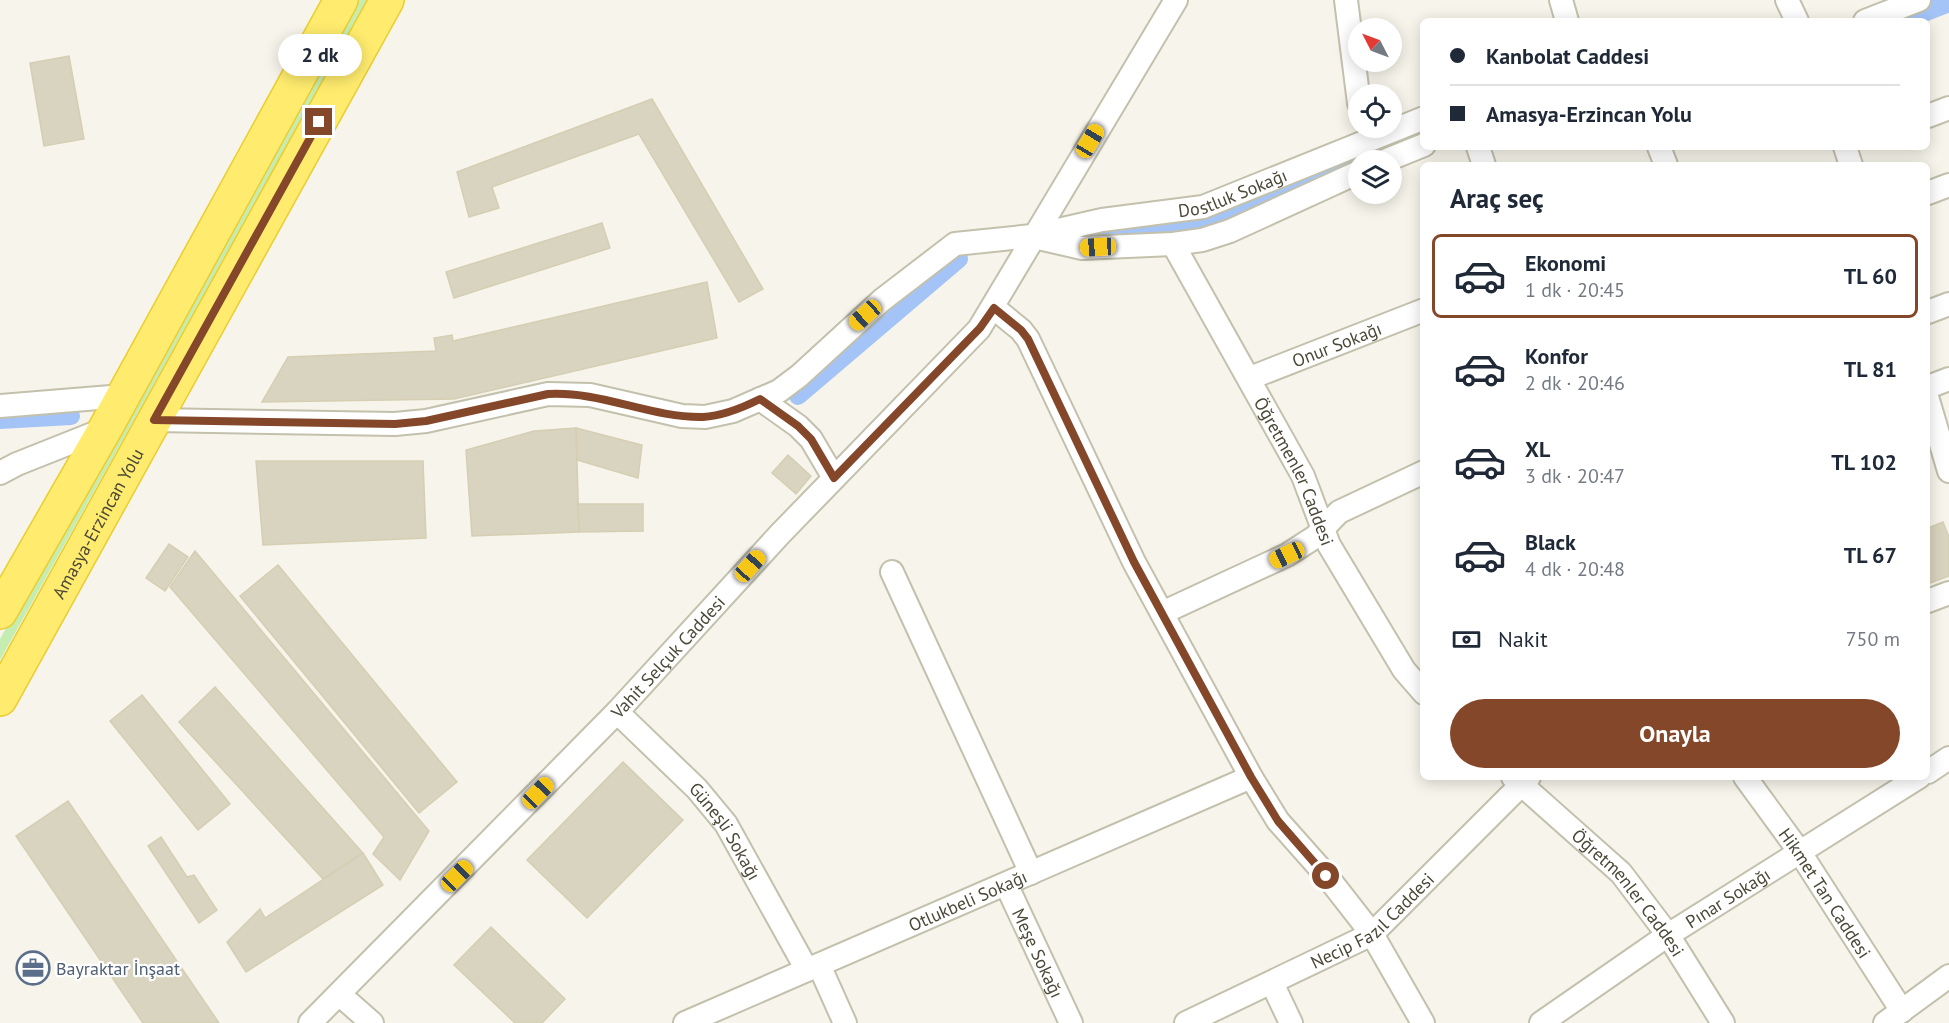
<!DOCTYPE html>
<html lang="tr">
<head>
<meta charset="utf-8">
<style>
  :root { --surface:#fff; --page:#f2f2f3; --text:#1f2937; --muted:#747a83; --line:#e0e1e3; --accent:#84472a }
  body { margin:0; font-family:"PT Sans",sans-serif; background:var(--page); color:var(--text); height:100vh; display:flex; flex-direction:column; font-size:22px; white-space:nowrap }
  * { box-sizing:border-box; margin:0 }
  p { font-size:20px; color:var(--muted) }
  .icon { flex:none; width:33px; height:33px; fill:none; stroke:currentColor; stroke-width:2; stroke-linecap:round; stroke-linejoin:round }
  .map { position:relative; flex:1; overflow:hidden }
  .side { position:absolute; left:1420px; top:162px; width:510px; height:618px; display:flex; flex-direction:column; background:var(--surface); border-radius:9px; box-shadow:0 3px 15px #0003 }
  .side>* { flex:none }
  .banner { position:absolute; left:1420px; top:18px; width:510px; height:132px; border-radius:9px; box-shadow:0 3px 15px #0003; display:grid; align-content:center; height:132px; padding:0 30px; background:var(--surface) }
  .needle { width:39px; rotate:312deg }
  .fabs { position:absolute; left:1348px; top:18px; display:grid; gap:12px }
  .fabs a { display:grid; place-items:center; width:54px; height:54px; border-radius:50%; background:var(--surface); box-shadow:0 3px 15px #0003; font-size:30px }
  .end { position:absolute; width:27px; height:27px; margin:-14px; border:8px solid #84472a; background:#fff; box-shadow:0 0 0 3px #fff }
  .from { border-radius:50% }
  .bubble { position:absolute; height:42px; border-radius:21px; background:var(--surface); box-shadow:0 3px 15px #0003; font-size:20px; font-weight:700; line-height:42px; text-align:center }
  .car { position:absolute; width:18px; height:36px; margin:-18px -9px; border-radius:8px; box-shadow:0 0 4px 2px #0007; background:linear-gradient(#f5c518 24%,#345 0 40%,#f5c518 0 76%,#345 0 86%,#f5c518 0) }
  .banner b { display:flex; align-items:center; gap:21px; height:57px; font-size:22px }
  .banner b+b { border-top:2px solid var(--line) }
  .banner i { width:15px; height:15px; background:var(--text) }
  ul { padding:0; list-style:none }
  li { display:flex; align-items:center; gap:18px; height:84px; margin:0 12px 9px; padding:0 18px; border:3px solid transparent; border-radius:9px }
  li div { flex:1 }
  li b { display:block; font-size:22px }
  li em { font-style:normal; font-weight:700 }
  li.current { border-color:var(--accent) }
  li>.icon { width:54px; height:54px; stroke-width:1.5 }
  h2 { padding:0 30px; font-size:27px; line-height:72px }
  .pay { display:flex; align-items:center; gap:15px; height:66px; padding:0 30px; font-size:22px }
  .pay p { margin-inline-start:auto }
  .cta { display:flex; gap:12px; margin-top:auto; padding:12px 30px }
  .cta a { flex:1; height:69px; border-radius:36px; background:var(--accent); color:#fff; font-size:24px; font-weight:700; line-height:69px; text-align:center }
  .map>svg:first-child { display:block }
  .green { fill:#c6edb1 }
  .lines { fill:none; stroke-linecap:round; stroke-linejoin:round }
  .canal { stroke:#a4c4f7; stroke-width:18 }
  .building { fill:#d9d4bf; stroke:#d5ceb2; stroke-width:1.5 }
  .minor-casing { stroke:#c3c0ac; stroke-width:26 }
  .highway-casing { stroke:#ebcc31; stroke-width:36 }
  .minor { stroke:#fff; stroke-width:22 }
  .highway { stroke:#ffec6e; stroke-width:33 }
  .route { stroke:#84472a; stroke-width:8 }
  .labels { text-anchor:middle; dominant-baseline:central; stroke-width:4.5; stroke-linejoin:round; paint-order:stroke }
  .street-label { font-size:18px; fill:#4c4838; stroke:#fff }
  .service-label { font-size:18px; fill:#4e5e75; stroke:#fff; text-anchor:start }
</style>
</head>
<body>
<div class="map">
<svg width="1949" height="1023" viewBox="0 0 1949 1023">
  <rect width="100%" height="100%" fill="#f7f5eb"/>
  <!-- green -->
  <polygon class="green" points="355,0 368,0 0,660 0,639 142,388"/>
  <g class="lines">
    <!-- canal -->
    <g class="canal">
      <polyline points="1903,21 1949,3"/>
      <polyline points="1094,233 1201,221 1424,130"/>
      <polyline points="798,396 959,259"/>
      <polyline points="0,420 71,416"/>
    </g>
  </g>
  <!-- building -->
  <g class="building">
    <polygon points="69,56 84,139 44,146 30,63"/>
    <polygon points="652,99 763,289 739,302 639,134 492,187 499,208 469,217 457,172"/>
    <polygon points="602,223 610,248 454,298 446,272"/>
    <polygon points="707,282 717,338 454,399 262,402 288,357 436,351 434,338 452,335 453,341"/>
    <polygon points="576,428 579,532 472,536 466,450 534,431"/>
    <polygon points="576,428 642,445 638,478 577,460"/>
    <polygon points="788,455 811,476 796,494 772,473"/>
    <polygon points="256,461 423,461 426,538 263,545"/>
    <polygon points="578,504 643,504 643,531 579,532"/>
    <polygon points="1943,522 1949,537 1949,576 1928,584 1928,528"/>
    <polygon points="169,544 188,557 165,591 146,578"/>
    <polygon points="195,551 429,831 400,880 373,854 384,837 170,587"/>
    <polygon points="278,565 457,782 419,813 240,596"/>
    <polygon points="215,687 363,853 323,879 179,722"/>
    <polygon points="142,695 230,804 198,830 110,721"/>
    <polygon points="623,762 683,820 587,918 527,860"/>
    <polygon points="68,801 219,1023 143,1023 16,836"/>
    <polygon points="161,837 187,877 194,875 217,910 199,923 148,846"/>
    <polygon points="363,853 383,885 246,972 227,942 260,909 265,918"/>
    <polygon points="491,927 565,999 542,1023 515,1023 454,965"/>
  </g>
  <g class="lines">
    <!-- minor casing -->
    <g class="minor-casing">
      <g id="minor">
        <polyline points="1346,0 1359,103"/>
        <polyline points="1561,0 1567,21"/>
        <polyline points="1787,0 1797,21"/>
        <polyline points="1865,21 1919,0"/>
        <polyline points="1928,116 1949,108"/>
        <polyline points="1478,147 1484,165"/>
        <polyline points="1659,147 1666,165"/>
        <polyline points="1845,147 1851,165"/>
        <polyline points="1387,160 1424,145"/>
        <polyline points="1928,193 1949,185"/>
        <polyline points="1034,237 1082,248 1173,244 1202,240 1230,231 1359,172"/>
        <path id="s1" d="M1173,244L1303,476L1329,545L1404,670L1424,693"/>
        <polyline points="994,308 1021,330 1028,339 1134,562 1251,777 1278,821 1326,875 1372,934 1423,1023"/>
        <polyline points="1928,312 1949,304"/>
        <path id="s2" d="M1250,378L1424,310"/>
        <polyline points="1928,387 1949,379"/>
        <polyline points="760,399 798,426 811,439 834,478"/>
        <polyline points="1928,400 1949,471"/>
        <polyline points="0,406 123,396"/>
        <path id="s3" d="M154,420L395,424L426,421L548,394L590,395L682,416L705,417L733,411L779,391L799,376L882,300L955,244L1032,236L1102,220L1203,207L1424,118"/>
        <polyline points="0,473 17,464 105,429"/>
        <polyline points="892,572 1031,873"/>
        <polyline points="1928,601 1949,593"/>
        <polyline points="1162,613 1287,555 1315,537 1339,512 1424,472"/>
        <path id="s4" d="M617,712L697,789L726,824L807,970"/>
        <polyline points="1928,772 1949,758"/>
        <path id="s5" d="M1513,777L1621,873L1668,935L1723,1023"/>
        <path id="s6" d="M1745,777L1799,851L1902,1011"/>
        <path id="s7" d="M1006,884L1071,1023"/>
        <polyline points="819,965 845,1023"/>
        <polyline points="1272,983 1291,1023"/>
        <polyline points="339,994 372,1023"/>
        <path id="s8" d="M310,1023L617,712L780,534L979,329L1176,0"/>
        <path id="s9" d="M685,1023L1251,777"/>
        <path id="s10" d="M1186,1023L1372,934L1529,777"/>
        <path id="s11" d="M1541,1023L1668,935L1919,777"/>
        <polyline points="1885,1023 1949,976"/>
      </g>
    </g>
    <!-- highway casing -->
    <g class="highway-casing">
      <g id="highway">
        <polyline points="0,612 105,429 341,0"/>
        <path id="s12" d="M0,699L387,0"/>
      </g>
    </g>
    <!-- minor -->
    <use href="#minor" class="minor"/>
    <!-- highway -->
    <use href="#highway" class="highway"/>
  </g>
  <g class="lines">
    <!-- route -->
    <path class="route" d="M319,122L154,420L395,424L426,421L548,394C602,391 650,418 703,417C723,416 742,408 760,399L798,426L811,439L834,478L980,328L994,308L1021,330L1028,339L1134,562L1251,777L1278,821L1326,876"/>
  </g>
  <!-- icons -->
  <defs>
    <g id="office-ring" transform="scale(1.725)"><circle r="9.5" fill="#fff" stroke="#5c6f8a" stroke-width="1.5"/><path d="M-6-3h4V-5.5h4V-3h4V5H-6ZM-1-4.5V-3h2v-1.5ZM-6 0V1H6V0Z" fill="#5c6f8a"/></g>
  </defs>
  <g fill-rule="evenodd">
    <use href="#office-ring" x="33" y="968"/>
  </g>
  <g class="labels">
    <!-- street labels -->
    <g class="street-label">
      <text stroke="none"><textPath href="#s3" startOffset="1148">Dostluk Sokağı</textPath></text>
      <text stroke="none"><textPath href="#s2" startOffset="93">Onur Sokağı</textPath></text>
      <text stroke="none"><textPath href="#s1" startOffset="258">Öğretmenler Caddesi</textPath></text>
      <text stroke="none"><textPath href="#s12" startOffset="201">Amasya-Erzincan Yolu</textPath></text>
      <text stroke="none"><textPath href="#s8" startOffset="512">Vahit Selçuk Caddesi</textPath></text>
      <text stroke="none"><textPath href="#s4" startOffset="162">Güneşli Sokağı</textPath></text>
      <text stroke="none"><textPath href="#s5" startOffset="164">Öğretmenler Caddesi</textPath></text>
      <text stroke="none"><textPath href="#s6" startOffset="141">Hikmet Tan Caddesi</textPath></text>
      <text stroke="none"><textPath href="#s11" startOffset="225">Pınar Sokağı</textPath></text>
      <text stroke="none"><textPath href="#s9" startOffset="308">Otlukbeli Sokağı</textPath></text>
      <text stroke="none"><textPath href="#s10" startOffset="214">Necip Fazıl Caddesi</textPath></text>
      <text stroke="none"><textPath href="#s7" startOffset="76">Meşe Sokağı</textPath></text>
    </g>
    <!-- service labels -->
    <g class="service-label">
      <text x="56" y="968">Bayraktar İnşaat</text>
    </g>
  </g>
</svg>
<div class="fabs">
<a><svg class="needle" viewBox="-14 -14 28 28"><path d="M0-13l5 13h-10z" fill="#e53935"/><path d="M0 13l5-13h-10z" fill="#747a83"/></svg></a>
<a><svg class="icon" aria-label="locate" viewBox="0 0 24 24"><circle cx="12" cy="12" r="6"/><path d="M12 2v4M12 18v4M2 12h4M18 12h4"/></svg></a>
<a><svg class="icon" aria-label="layers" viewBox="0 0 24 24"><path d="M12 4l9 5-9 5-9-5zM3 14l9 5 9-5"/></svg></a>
</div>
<i class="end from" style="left:1326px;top:876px"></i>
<i class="end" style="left:319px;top:122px"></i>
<div class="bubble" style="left:278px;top:34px;width:84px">2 dk</div>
<i class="car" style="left:1090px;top:141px;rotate:31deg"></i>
<i class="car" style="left:1098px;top:247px;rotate:267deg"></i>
<i class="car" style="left:865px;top:315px;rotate:228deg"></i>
<i class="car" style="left:1287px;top:555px;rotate:245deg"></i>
<i class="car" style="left:750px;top:566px;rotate:42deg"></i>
<i class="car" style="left:538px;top:793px;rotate:44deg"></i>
<i class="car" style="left:457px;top:876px;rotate:45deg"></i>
<div class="banner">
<b><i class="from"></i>Kanbolat Caddesi</b>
<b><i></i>Amasya-Erzincan Yolu</b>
</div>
<section class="side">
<h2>Araç seç</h2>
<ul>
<li class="current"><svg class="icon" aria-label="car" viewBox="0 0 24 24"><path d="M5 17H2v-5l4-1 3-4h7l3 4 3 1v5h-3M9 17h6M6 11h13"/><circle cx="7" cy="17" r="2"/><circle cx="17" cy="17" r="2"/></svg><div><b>Ekonomi</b><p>1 dk · 20:45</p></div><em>TL 60</em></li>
<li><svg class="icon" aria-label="car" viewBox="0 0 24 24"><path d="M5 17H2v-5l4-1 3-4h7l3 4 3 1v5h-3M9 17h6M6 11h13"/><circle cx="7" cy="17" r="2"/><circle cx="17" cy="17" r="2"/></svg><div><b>Konfor</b><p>2 dk · 20:46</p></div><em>TL 81</em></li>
<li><svg class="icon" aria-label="car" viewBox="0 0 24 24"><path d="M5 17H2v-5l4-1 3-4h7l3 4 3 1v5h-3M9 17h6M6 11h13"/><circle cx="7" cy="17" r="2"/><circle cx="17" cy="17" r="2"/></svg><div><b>XL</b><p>3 dk · 20:47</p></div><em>TL 102</em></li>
<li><svg class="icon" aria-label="car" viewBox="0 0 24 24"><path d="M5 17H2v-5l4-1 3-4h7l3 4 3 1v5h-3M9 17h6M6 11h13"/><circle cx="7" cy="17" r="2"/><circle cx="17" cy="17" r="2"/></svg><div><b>Black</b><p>4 dk · 20:48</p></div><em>TL 67</em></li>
</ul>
<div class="pay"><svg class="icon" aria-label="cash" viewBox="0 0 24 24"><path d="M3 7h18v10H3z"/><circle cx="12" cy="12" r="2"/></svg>Nakit<p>750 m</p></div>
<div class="cta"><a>Onayla</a></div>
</section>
</div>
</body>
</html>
